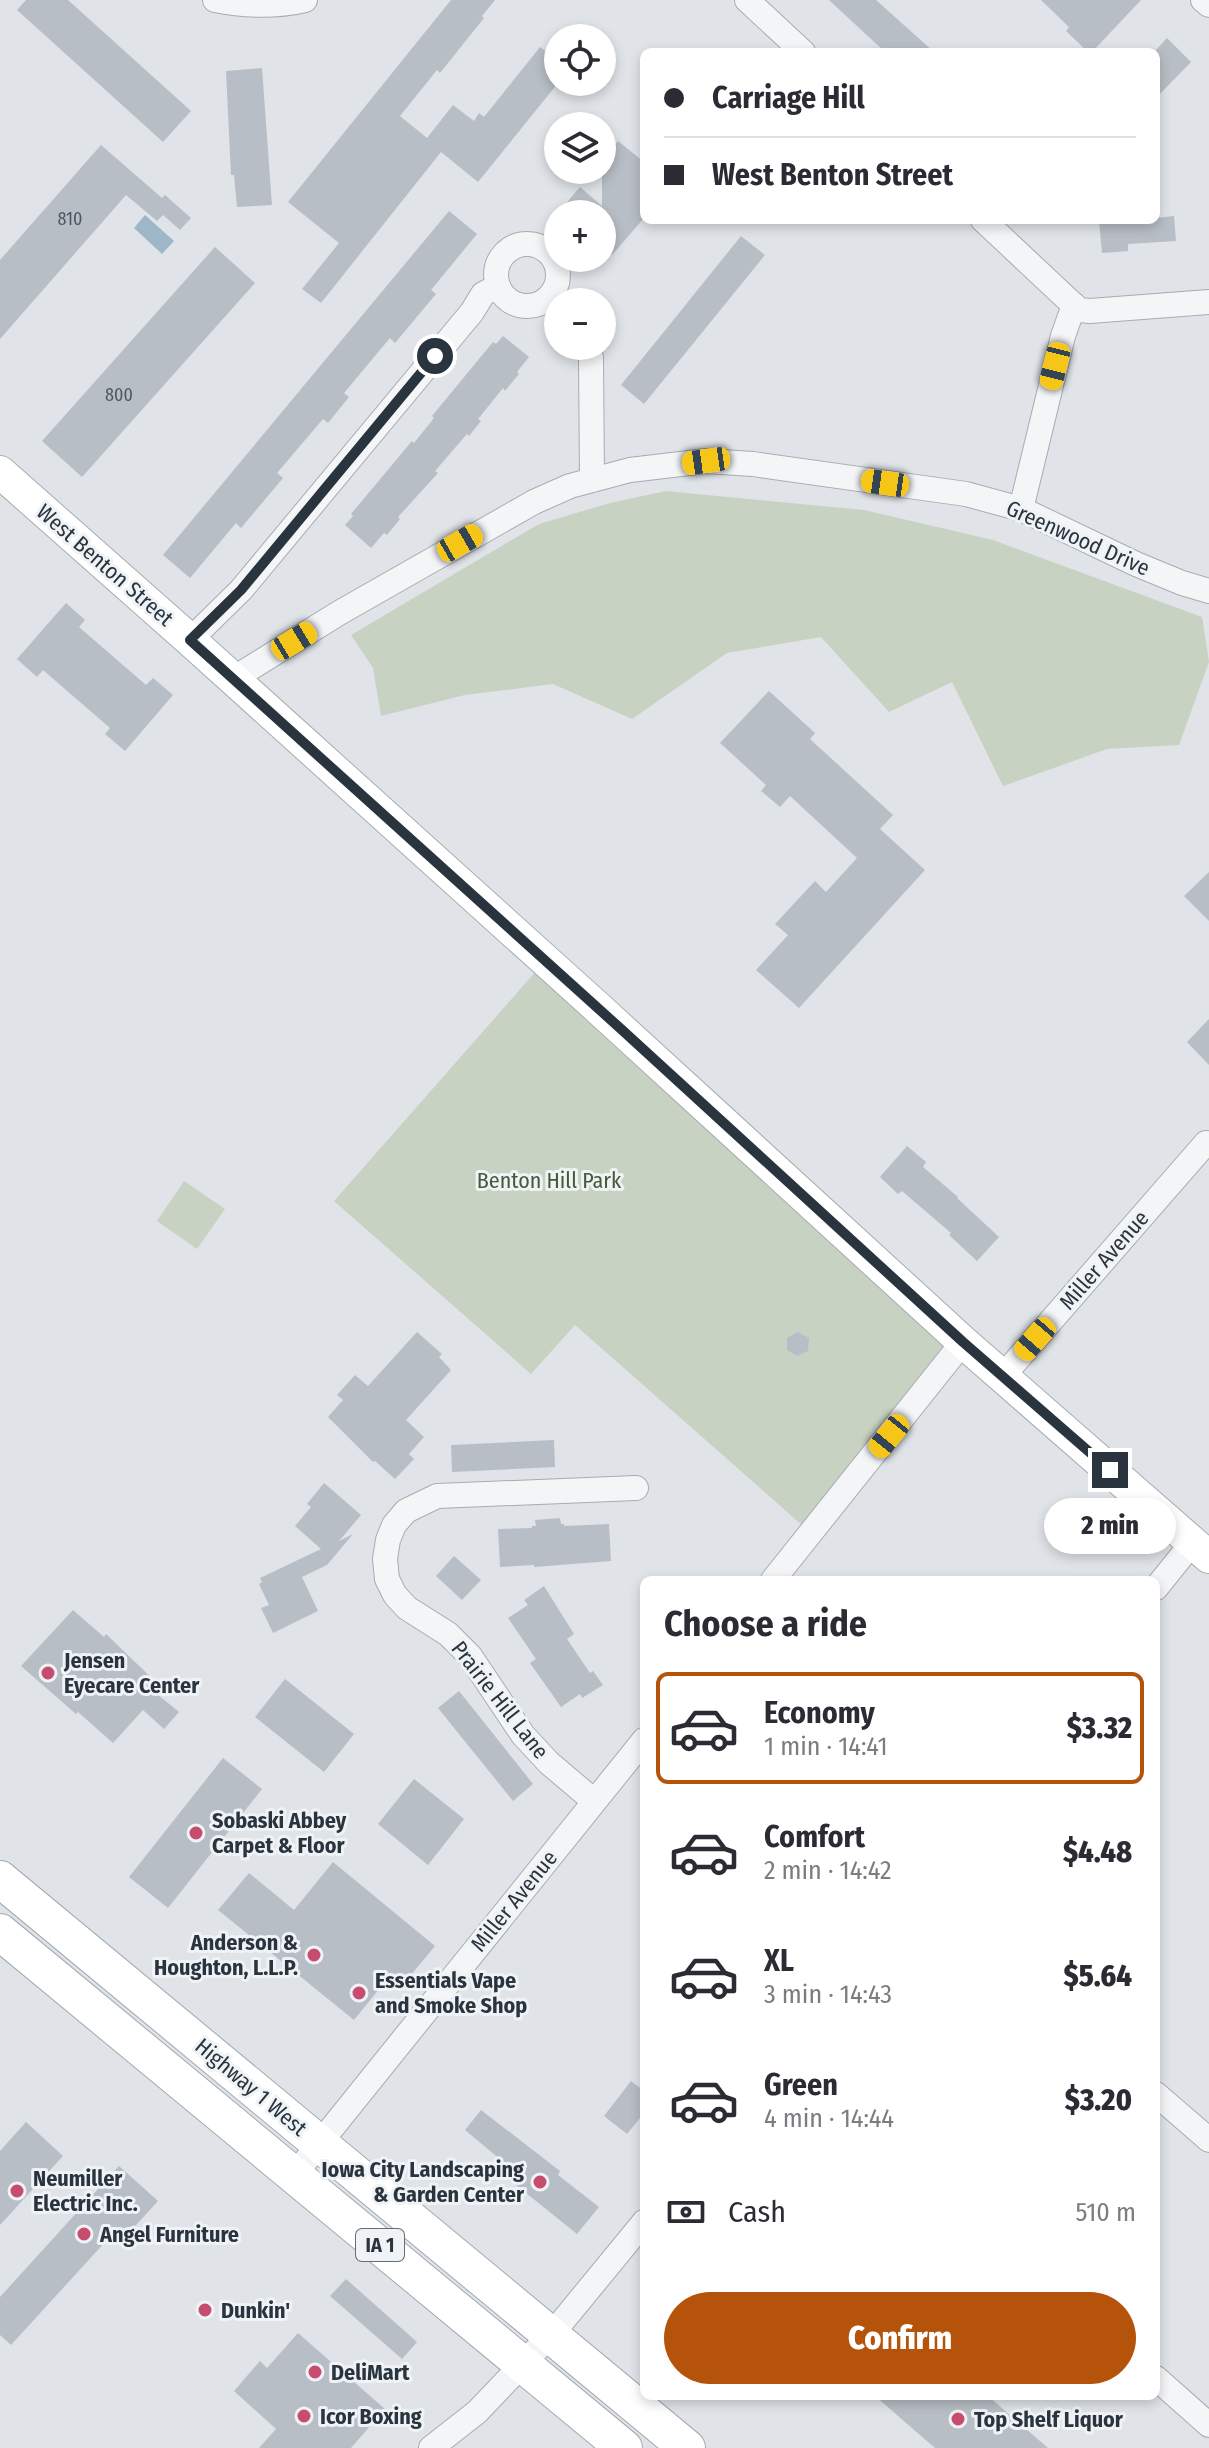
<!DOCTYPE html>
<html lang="en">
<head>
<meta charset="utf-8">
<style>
  :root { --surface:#fff; --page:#f2f2f3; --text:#2b2b33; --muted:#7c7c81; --line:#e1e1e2; --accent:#b45309 }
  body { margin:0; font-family:"Fira Sans Condensed",sans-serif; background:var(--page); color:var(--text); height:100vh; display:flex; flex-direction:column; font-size:30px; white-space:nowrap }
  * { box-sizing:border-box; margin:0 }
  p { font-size:26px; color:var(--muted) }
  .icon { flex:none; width:44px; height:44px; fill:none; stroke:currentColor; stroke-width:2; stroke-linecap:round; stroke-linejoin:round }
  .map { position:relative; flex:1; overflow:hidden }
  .details { position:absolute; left:640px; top:1576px; width:520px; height:824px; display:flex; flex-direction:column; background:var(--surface); border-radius:12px; box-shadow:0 4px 12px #0003 }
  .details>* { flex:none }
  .hud { position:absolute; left:640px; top:48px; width:520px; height:176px; border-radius:12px; box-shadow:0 4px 12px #0003; display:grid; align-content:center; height:176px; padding:0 24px; background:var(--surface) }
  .buttons { position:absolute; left:544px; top:24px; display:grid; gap:16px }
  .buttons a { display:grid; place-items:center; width:72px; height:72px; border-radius:50%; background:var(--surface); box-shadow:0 4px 12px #0003; font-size:40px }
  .end { position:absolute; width:36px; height:36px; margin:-18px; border:10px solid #2a343f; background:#fff; box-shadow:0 0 0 4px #fff }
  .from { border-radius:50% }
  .bubble { position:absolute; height:56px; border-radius:28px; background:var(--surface); box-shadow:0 4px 12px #0003; font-size:26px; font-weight:800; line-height:56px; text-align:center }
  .car { position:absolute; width:24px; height:48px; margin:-24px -12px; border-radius:10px; box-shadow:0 0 6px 2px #0007; background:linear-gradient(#f5c518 24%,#345 0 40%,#f5c518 0 76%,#345 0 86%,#f5c518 0) }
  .hud b { display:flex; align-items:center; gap:28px; height:76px; font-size:30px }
  .hud b+b { border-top:2px solid var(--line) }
  .hud i { width:20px; height:20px; background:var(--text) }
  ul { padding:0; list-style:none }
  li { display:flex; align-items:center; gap:24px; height:112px; margin:0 16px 12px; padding:0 8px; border:4px solid transparent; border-radius:12px }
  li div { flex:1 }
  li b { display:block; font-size:30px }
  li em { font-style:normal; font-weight:800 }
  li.active { border-color:var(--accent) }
  li>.icon { width:72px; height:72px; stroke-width:1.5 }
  h2 { padding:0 24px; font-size:36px; line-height:96px }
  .pay { display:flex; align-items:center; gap:20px; height:88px; padding:0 24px; font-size:30px }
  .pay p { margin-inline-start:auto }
  .action { display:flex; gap:16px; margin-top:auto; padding:16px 24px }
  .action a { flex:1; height:92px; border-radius:48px; background:var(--accent); color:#fff; font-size:32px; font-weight:800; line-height:92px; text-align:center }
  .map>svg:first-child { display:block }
  .green { fill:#c8d2c2 }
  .water { fill:#9db7c6 }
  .building { fill:#b8bec5 }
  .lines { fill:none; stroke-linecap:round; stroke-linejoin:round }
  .street-casing { stroke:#a6acb2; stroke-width:26 }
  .secondary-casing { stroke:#a6acb2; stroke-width:34 }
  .primary-casing { stroke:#a0aab3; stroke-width:38 }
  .street { stroke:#f3f5f7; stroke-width:24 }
  .secondary { stroke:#fff; stroke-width:32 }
  .primary { stroke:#fff; stroke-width:36 }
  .route { stroke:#2a343f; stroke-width:10 }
  .poi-dot { fill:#c64c70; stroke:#f0f3f6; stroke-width:3 }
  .labels { text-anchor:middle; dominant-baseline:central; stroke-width:6; stroke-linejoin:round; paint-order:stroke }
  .number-label { font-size:18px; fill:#4e5660 }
  .shield { fill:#f0f3f6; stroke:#656d76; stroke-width:2 }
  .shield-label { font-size:20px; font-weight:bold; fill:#2a343f }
  .street-label { font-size:22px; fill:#2a343f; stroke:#f0f3f6 }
  .park-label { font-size:22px; fill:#435a38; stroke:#f0f3f6 }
  .poi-label { font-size:22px; font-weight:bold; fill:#2a343f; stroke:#f0f3f6; text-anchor:start }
</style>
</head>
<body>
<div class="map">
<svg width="1209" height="2448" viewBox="0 0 1209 2448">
  <rect width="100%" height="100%" fill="#e0e4e8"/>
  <!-- green -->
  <g class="green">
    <polygon points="666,491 864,510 993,540 1202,617 1209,662 1179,745 1107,749 1003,786 952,682 889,712 821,637 727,653 632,719 553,684 465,695 381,716 373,668 351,635 539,524 610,503"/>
    <polygon points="537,970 956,1353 811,1533 575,1325 531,1374 334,1201"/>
    <polygon points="184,1181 225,1209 197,1249 157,1221"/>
  </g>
  <!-- water -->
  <polygon class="water" points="145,215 174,241 162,254 134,228"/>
  <!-- building -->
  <g class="building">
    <polygon points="26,0 68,0 191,111 163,142 17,10"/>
    <polygon points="451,0 495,0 482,16 484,18 440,73 437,70 400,116 427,138 453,105 474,121 479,113 484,117 540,47 558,61 558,83 478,182 441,152 321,303 302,289 339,243 288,202"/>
    <polygon points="829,0 876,0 934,52 885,52"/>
    <polygon points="1041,0 1141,0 1092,52 1088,52 1066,31 1069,27"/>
    <polygon points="1167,38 1191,62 1156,98 1156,50"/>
    <polygon points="262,68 272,205 237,207 234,175 231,175 226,71"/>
    <polygon points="618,141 644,162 644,218 612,255 602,246 602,214 557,214 580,187 602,206 602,160"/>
    <polygon points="101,145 162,198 165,195 191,218 180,230 163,215 157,221 126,195 0,339 0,260"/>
    <polygon points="449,211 477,234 431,290 436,294 395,343 390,338 344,393 349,397 328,423 323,419 277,473 283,478 241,528 236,523 190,578 163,555"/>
    <polygon points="1174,216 1176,241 1128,244 1128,251 1102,253 1099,221 1156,220 1156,218"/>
    <polygon points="741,236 765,255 644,404 621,385"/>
    <polygon points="215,247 255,283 82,477 42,441"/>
    <polygon points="503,336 529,357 517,372 519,374 505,391 503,388 478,419 481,421 469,436 467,434 435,471 438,473 398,517 400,519 387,535 384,533 371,548 345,525 353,516 351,514 412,441 414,443 434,418 432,416 493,342 496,344"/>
    <polygon points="66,603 85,620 79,627 146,685 153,678 173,695 125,751 105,734 110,728 43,670 37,677 17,659"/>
    <polygon points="769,691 815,733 810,739 893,815 880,829 925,870 799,1008 756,970 788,935 775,924 815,881 826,892 857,858 790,796 780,807 761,791 766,785 720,743"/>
    <polygon points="1209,872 1209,921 1184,896"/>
    <polygon points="1209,1019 1209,1065 1187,1042"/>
    <polygon points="907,1146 926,1162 923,1167 958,1197 957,1198 999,1237 977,1261 949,1235 951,1233 902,1191 898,1194 880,1177"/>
    <polygon points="417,1332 442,1354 439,1357 451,1370 406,1420 424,1437 409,1454 414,1459 395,1479 375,1461 373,1462 328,1417 343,1400 337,1395 355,1375 368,1386"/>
    <polygon points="798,1332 809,1338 808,1351 797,1356 787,1350 787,1338"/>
    <polygon points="554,1440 555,1467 452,1472 451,1445"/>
    <polygon points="324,1483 361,1515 339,1541 353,1534 327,1565 302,1577 318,1611 273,1633 261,1608 269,1605 259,1584 262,1582 260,1578 321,1549 295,1526 311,1507 307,1504"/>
    <polygon points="560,1518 561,1524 564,1524 564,1526 609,1524 611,1561 534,1567 534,1565 500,1567 498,1529 532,1528 532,1526 536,1526 535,1520"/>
    <polygon points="454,1556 481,1580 462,1600 436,1576"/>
    <polygon points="544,1586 574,1634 567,1639 590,1673 593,1671 603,1685 582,1698 580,1694 561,1707 530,1663 536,1659 508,1618 528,1605 524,1600"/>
    <polygon points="73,1610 104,1637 106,1634 162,1688 157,1694 179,1712 164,1729 143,1710 113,1743 78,1712 76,1714 21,1666"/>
    <polygon points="285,1679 354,1734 324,1772 255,1717"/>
    <polygon points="459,1691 533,1784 513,1801 438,1708"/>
    <polygon points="223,1758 262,1789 168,1908 129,1877"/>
    <polygon points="414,1779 464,1819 428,1865 378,1824"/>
    <polygon points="333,1862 435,1946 401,1987 389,1977 354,2020 218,1910 249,1873 294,1910"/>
    <polygon points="631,2081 644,2091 644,2113 627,2134 604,2116"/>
    <polygon points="481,2110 560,2171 558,2175 599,2207 577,2234 501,2173 507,2165 465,2130"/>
    <polygon points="26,2122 63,2156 0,2225 0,2151"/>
    <polygon points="119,2166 158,2201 125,2237 117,2229 11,2345 0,2335 0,2297"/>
    <polygon points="346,2279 417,2342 402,2359 330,2296"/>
    <polygon points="298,2333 385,2409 351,2448 259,2448 276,2429 234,2391 260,2361 267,2368"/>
    <polygon points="875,2396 988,2396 1048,2448 935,2448"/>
  </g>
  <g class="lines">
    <!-- street casing -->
    <g class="street-casing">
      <g id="street">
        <path d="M215,0C245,6 275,7 305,0"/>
        <polyline points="747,0 803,52"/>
        <polyline points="1203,0 1209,5"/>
        <polyline points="983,220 1079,310 1090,311 1209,302"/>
        <circle cx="527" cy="275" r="31"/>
        <polyline points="588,346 591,358 592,480"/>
        <polyline points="1021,509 1063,336 1074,305"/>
        <polyline points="190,640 241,590 472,312 483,294 498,286"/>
        <polyline points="233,679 339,613 534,502 570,486 630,470 706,461 753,464 966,494 1021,509 1136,564 1182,583 1209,591"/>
        <polyline points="1002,1377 1206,1143"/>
        <polyline points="773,1580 963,1342"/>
        <polyline points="1156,1588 1193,1542"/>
        <polyline points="594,1801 549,1763 523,1735 470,1656 448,1634 407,1608 395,1595 387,1579 385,1559 388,1540 394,1525 406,1511 437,1496 636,1488"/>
        <polyline points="1156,2094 1209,2140"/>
        <polyline points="295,2174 644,1740"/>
        <polyline points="1156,2378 1209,2425"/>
        <polyline points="431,2448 477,2412 557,2328 644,2222"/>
      </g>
    </g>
    <!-- secondary casing -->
    <g class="secondary-casing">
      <polyline id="secondary" points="0,472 190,640 598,1008 963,1342 1209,1557"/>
    </g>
    <!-- primary casing -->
    <g class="primary-casing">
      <g id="primary">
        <polyline points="0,1879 687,2448"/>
        <polyline points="0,1932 624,2448"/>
      </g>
    </g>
    <!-- street -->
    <use href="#street" class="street"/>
    <!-- secondary -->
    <use href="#secondary" class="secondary"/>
    <!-- primary -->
    <use href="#primary" class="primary"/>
  </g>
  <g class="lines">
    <!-- route -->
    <polyline class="route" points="435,356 241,590 190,640 621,1029 963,1342 1110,1470"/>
  </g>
  <!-- markers -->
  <g class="poi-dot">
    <circle cx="48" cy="1673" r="8"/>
    <circle cx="196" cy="1833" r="8"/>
    <circle cx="314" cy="1955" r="8"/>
    <circle cx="359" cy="1993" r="8"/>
    <circle cx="540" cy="2182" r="8"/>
    <circle cx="17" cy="2191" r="8"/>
    <circle cx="84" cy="2234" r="8"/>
    <circle cx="205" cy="2310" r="8"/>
    <circle cx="315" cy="2372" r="8"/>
    <circle cx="304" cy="2416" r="8"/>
    <circle cx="958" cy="2419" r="8"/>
  </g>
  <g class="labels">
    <!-- number labels -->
    <g class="number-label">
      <text x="70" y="219">810</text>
      <text x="119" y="395">800</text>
    </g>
    <!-- shield labels -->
    <rect class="shield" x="356" y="2229" width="48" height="32" rx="6"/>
    <g class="shield-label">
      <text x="380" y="2245">IA 1</text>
    </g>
    <!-- street labels -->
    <g class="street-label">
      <text transform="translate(1078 538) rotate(24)">Greenwood Drive</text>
      <text transform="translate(105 565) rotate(41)">West Benton Street</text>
      <text transform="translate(1104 1260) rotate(-49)">Miller Avenue</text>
      <text transform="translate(500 1700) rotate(52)">Prairie Hill Lane</text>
      <text transform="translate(514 1901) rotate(-51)">Miller Avenue</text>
      <text transform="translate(251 2087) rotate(40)">Highway 1 West</text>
    </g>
    <!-- park labels -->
    <g class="park-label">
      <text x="549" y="1180">Benton Hill Park</text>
    </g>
    <!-- poi labels -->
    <g class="poi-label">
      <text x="64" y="1660">Jensen<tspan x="64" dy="25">Eyecare Center</tspan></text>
      <text x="212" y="1820">Sobaski Abbey<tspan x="212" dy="25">Carpet &amp; Floor</tspan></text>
      <text x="298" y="1942" text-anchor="end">Anderson &amp;<tspan x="298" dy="25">Houghton, L.L.P.</tspan></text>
      <text x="375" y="1980">Essentials Vape<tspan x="375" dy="25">and Smoke Shop</tspan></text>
      <text x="524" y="2169" text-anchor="end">Iowa City Landscaping<tspan x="524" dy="25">&amp; Garden Center</tspan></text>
      <text x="33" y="2178">Neumiller<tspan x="33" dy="25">Electric Inc.</tspan></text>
      <text x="100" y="2234">Angel Furniture</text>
      <text x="221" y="2310">Dunkin'</text>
      <text x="331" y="2372">DeliMart</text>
      <text x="320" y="2416">Icor Boxing</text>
      <text x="974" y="2419">Top Shelf Liquor</text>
    </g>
  </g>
</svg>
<div class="buttons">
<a><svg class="icon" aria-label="locate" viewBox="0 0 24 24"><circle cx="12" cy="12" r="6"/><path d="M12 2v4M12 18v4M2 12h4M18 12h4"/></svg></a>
<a><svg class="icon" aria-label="layers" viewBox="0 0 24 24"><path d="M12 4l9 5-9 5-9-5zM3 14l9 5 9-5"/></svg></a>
<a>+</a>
<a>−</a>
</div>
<i class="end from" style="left:435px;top:356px"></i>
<i class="end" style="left:1110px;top:1470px"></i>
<div class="bubble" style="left:1044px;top:1498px;width:132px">2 min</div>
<i class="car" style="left:1055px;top:366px;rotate:194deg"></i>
<i class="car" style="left:706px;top:461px;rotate:262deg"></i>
<i class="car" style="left:885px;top:483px;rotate:278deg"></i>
<i class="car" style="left:460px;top:543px;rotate:60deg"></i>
<i class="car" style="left:294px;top:641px;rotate:59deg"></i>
<i class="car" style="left:1035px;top:1339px;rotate:221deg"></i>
<i class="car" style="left:889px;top:1436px;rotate:219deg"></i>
<div class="hud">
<b><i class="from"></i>Carriage Hill</b>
<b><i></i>West Benton Street</b>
</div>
<section class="details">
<h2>Choose a ride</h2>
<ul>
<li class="active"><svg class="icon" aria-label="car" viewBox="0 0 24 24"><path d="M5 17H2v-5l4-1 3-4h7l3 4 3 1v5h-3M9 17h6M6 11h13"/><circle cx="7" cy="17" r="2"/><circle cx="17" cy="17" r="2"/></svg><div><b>Economy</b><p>1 min · 14:41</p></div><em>$3.32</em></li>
<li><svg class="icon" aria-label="car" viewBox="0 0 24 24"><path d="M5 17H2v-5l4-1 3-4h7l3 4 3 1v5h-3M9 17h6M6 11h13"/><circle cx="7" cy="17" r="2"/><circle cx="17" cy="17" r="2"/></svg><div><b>Comfort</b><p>2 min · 14:42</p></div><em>$4.48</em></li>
<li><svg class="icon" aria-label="car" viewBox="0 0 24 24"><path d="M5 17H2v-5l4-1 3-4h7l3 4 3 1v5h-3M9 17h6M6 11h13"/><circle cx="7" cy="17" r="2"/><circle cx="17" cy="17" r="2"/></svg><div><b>XL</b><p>3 min · 14:43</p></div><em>$5.64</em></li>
<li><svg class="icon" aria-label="car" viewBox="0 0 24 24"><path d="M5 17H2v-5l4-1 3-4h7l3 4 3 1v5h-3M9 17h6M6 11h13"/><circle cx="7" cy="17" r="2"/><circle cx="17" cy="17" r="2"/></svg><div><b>Green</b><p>4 min · 14:44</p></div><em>$3.20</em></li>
</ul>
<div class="pay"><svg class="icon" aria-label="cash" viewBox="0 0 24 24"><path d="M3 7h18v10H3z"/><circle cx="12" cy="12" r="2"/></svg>Cash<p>510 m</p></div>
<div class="action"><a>Confirm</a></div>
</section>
</div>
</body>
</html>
